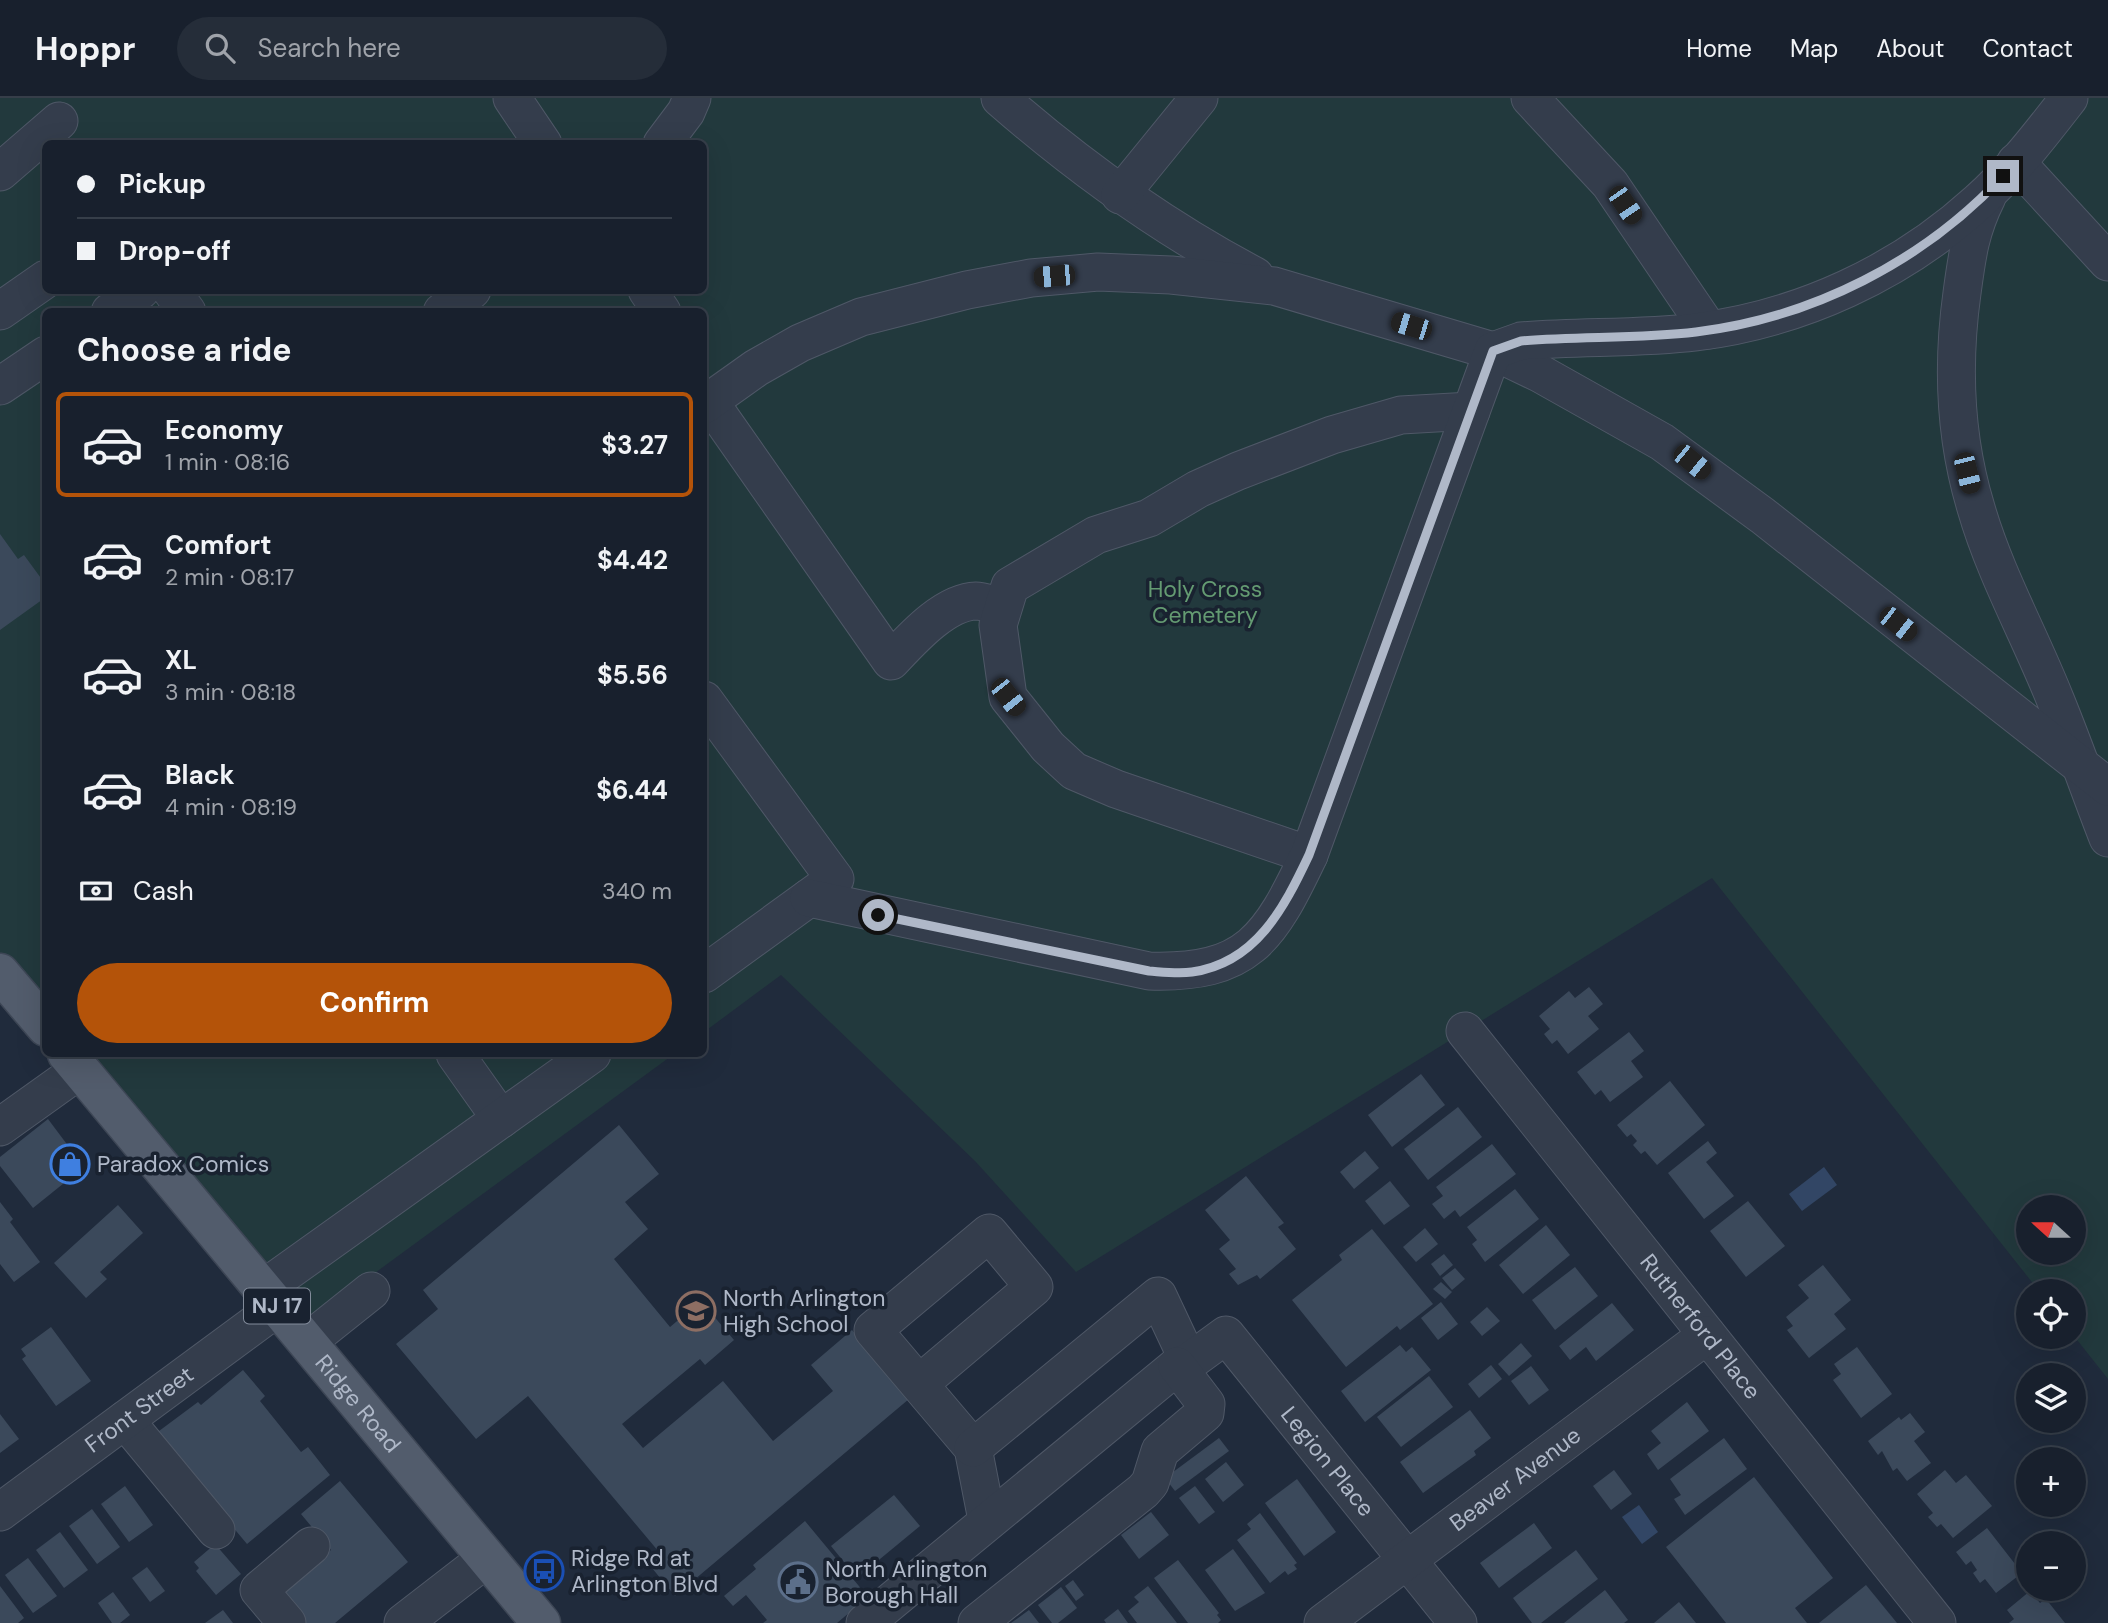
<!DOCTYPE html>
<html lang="en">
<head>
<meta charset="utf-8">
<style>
  :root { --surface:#18202d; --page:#252d39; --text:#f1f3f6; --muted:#9fa3aa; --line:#363e49; --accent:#b45309 }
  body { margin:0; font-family:"DM Sans",sans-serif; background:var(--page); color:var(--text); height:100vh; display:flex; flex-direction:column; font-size:26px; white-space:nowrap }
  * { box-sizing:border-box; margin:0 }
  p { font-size:23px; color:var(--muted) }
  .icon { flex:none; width:38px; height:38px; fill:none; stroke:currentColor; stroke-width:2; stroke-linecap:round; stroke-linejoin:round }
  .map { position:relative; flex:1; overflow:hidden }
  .panel { position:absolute; left:42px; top:210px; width:665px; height:749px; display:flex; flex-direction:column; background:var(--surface); border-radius:10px; box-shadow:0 7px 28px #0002,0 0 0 2px var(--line) }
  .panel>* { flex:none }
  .guide { position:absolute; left:42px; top:42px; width:665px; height:154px; border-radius:10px; box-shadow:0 7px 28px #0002,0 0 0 2px var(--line); display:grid; align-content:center; height:154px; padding:0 35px; background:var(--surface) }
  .needle { width:46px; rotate:291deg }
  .tools { position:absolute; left:2016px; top:1097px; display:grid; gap:14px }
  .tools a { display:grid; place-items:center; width:70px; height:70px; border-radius:50%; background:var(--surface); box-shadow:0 7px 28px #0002,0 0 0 2px var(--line); font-size:35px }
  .end { position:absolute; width:32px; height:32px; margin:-16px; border:9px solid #afb8c8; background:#111; box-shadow:0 0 0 4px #111 }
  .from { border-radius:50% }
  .car { position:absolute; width:21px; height:42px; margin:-21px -10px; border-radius:9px; box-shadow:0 0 5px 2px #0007; background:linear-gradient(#222 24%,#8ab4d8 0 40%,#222 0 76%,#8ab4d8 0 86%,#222 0) }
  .guide b { display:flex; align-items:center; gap:24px; height:66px; font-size:26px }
  .guide b+b { border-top:2px solid var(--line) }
  .guide i { width:18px; height:18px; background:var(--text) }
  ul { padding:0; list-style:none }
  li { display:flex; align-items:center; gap:21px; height:105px; margin:0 14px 10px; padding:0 21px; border:4px solid transparent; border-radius:10px }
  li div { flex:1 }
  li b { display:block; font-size:26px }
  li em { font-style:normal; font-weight:700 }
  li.selected { border-color:var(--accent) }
  li>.icon { width:63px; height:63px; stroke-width:1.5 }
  h2 { padding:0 35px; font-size:32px; line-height:84px }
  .pay { display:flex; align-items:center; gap:18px; height:77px; padding:0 35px; font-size:26px }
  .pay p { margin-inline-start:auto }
  .button { display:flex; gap:14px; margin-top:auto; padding:14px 35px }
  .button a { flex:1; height:80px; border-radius:42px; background:var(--accent); color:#fff; font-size:28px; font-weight:700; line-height:80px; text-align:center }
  header { display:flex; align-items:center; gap:42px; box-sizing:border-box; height:98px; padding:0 35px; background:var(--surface); border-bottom:2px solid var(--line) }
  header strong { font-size:33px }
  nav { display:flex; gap:38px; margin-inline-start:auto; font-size:24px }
  .search { width:490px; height:63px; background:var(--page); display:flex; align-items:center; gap:18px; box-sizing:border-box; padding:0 24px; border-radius:38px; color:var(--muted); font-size:26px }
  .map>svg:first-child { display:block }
  .green { fill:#22393d; fill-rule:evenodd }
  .water { fill:#324665 }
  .building { fill:#3b495b }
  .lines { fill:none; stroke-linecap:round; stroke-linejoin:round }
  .minor-casing { stroke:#4f5867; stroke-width:39 }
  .major-casing { stroke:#3d4655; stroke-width:41 }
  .minor { stroke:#343d4c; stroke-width:37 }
  .major { stroke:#525c6c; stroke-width:38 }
  .route { stroke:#afb8c8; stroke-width:9 }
  .labels { text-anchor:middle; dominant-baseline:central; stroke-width:7; stroke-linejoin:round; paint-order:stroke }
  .shield { fill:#192230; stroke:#828b9a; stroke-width:2 }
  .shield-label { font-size:21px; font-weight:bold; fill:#afb8c8 }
  .park-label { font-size:23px; fill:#649b72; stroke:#192230 }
  .poi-label { font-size:23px; fill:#afb8c8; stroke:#192230; text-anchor:start }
  .street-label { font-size:23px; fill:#afb8c8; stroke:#192230 }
</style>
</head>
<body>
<header>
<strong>Hoppr</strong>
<div class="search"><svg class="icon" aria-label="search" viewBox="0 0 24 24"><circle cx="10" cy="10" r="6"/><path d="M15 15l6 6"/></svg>Search here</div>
<nav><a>Home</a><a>Map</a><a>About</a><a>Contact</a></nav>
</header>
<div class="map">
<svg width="2108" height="1525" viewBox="0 0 2108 1525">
  <rect width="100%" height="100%" fill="#202b3c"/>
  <!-- green -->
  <g class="green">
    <path d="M0,0H2108V1281L2074,1238V1194L2039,1193L1712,780L1076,1174L975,1063L781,877L704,934V214H46L45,929L0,875ZM46,46H704V192H46ZM2028,1110H2074V1155H2028Z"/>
    <polygon points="67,956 674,956 297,1232"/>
  </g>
  <!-- water -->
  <g class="water">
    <polygon points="1824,1069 1837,1087 1802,1113 1789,1096"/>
    <polygon points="1639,1407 1658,1434 1642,1446 1622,1419"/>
  </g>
  <!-- building -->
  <g class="building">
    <polygon points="0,436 18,461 24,457 46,487 46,499 0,532"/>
    <polygon points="1589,889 1603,906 1588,918 1599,931 1568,956 1557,942 1552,946 1544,936 1550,931 1539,918 1569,893 1575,900"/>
    <polygon points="1629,934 1644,953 1631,963 1643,979 1610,1004 1601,992 1595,997 1577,974"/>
    <polygon points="1421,976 1445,1007 1392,1049 1368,1017"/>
    <polygon points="1670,983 1705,1027 1657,1067 1645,1053 1641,1056 1633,1047 1637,1043 1631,1036 1627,1039 1617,1027"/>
    <polygon points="1458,1009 1482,1039 1428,1082 1404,1051"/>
    <polygon points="48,1021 84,1069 33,1110 0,1068 0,1059"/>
    <polygon points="619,1027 659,1076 625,1104 648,1131 614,1161 670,1229 701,1203 734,1242 705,1267 700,1261 622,1326 643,1350 723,1283 773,1343 833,1293 811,1267 852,1232 909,1301 675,1498 647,1464 659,1454 528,1298 476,1341 396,1246 438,1211 423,1192"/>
    <polygon points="1708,1043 1717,1055 1706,1064 1734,1098 1704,1121 1668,1075"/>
    <polygon points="1492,1046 1516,1076 1460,1119 1455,1112 1444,1121 1432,1106 1443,1098 1436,1089"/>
    <polygon points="1365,1053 1379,1070 1354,1091 1340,1074"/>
    <polygon points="1246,1078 1284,1125 1278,1129 1296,1151 1260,1181 1257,1177 1238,1187 1229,1176 1236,1171 1219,1151 1230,1142 1205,1112"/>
    <polygon points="1390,1083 1410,1108 1384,1127 1365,1103"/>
    <polygon points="1515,1091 1539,1121 1485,1164 1472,1146 1477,1142 1467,1129"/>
    <polygon points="1748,1103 1785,1148 1746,1179 1710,1133"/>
    <polygon points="0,1104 13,1121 10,1124 40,1164 14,1184 0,1166"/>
    <polygon points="118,1107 143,1135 100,1174 107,1181 86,1200 54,1165"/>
    <polygon points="1546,1127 1570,1157 1523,1196 1499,1167"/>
    <polygon points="1425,1130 1438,1146 1416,1164 1403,1149"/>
    <polygon points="1372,1131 1433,1206 1400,1232 1397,1228 1346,1269 1292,1202 1342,1162 1339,1157"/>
    <polygon points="1444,1156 1453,1167 1440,1178 1431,1166"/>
    <polygon points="1823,1167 1851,1202 1834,1216 1846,1231 1809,1260 1787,1232 1793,1228 1786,1219 1809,1200 1798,1187"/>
    <polygon points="1575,1169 1598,1198 1555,1232 1532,1202"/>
    <polygon points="1455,1170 1465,1181 1452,1192 1442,1180"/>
    <polygon points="1441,1184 1452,1194 1445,1201 1433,1191"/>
    <polygon points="1441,1204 1458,1226 1438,1242 1421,1220"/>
    <polygon points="1612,1205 1634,1232 1596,1263 1586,1249 1570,1262 1559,1248"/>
    <polygon points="1487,1209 1500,1223 1482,1238 1470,1224"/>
    <polygon points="51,1229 91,1283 56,1308 22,1261 26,1258 21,1251"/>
    <polygon points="1521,1245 1532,1258 1509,1278 1498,1266"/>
    <polygon points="1400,1247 1406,1254 1412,1249 1431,1272 1365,1324 1341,1293"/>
    <polygon points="1857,1249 1892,1296 1861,1320 1833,1282 1841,1276 1834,1266"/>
    <polygon points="1491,1267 1502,1281 1479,1300 1468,1286"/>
    <polygon points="1531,1268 1549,1292 1529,1307 1511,1283"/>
    <polygon points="243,1272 265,1298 260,1303 301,1354 308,1349 330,1377 247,1446 155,1336 198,1304 201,1307"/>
    <polygon points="1429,1278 1453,1309 1401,1349 1377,1319"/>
    <polygon points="1687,1304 1709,1333 1658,1372 1647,1356 1661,1345 1651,1333"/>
    <polygon points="1470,1312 1491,1340 1474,1353 1476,1357 1423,1395 1400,1364"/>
    <polygon points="1910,1315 1925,1334 1914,1343 1931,1365 1907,1383 1897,1370 1893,1373 1882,1353 1878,1357 1868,1343 1899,1319 1901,1322"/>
    <polygon points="0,1316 19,1341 0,1355"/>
    <polygon points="1219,1340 1229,1353 1175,1393 1165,1380"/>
    <polygon points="1724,1340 1747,1371 1685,1417 1674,1401 1681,1397 1670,1381"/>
    <polygon points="1226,1364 1244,1387 1223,1404 1205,1381"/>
    <polygon points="1614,1372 1632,1396 1611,1412 1593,1388"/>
    <polygon points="1945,1372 1956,1385 1966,1377 1992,1408 1953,1440 1941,1426 1937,1429 1928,1419 1933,1415 1917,1396"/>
    <polygon points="1754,1379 1833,1480 1795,1510 1807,1525 1726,1525 1666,1449"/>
    <polygon points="1297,1381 1336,1434 1304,1458 1265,1405"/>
    <polygon points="340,1383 408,1464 335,1525 294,1525 273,1500 331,1452 301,1416"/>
    <polygon points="125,1388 153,1427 129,1444 101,1406"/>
    <polygon points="1195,1388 1215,1414 1199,1426 1179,1400"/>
    <polygon points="894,1397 920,1428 857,1480 831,1448"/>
    <polygon points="92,1411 120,1449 97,1466 69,1428"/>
    <polygon points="1151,1414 1169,1437 1139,1461 1121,1437"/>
    <polygon points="1260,1415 1297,1465 1294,1467 1297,1471 1288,1477 1285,1473 1270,1485 1237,1442 1251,1431 1247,1426"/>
    <polygon points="805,1423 868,1499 837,1525 763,1525 767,1522 746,1497 733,1508 724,1498 756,1471 753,1467"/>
    <polygon points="1534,1425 1552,1450 1499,1490 1480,1465"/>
    <polygon points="1987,1430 2022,1475 1996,1495 1985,1481 1980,1485 1973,1475 1977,1472 1971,1463 1966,1467 1956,1454"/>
    <polygon points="60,1434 88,1472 64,1490 36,1452"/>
    <polygon points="215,1446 241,1476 216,1497 196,1473 199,1470 194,1464"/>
    <polygon points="1233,1451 1265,1495 1235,1513 1205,1472"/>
    <polygon points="1576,1452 1598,1481 1541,1525 1532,1525 1513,1500"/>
    <polygon points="28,1460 57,1498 33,1515 5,1477"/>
    <polygon points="1178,1462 1219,1515 1217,1517 1221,1522 1218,1525 1188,1525 1154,1480"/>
    <polygon points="147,1469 165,1493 150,1504 132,1480"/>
    <polygon points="1073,1482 1084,1497 1076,1503 1065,1488"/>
    <polygon points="1866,1487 1897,1525 1819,1525"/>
    <polygon points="0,1488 24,1520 18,1525 0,1525"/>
    <polygon points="1148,1488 1177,1525 1137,1525 1128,1513 1139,1504 1134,1499"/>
    <polygon points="1061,1489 1077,1510 1058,1525 1052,1525 1038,1507"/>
    <polygon points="1605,1492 1628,1522 1624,1525 1564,1525"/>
    <polygon points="2030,1493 2040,1505 2046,1501 2065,1525 2009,1525 2014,1521 2007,1512"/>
    <polygon points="113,1494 130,1517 120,1525 112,1525 98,1505"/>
    <polygon points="1679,1504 1696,1525 1654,1525"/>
    <polygon points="1118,1511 1128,1525 1106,1525 1104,1522"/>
    <polygon points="223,1512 233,1525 205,1525"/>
    <polygon points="1029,1512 1039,1525 1011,1525"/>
  </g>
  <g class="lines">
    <!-- minor casing -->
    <g class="minor-casing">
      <g id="minor">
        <polyline points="512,0 543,46"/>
        <path d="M1000,0C1079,69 1162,129 1255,178"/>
        <polyline points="1530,0 1610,86 1709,232"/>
        <polyline points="662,46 686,14 692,0"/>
        <polyline points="2016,64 2108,164"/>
        <polyline points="0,74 59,23"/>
        <polyline points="1120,97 1199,0"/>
        <path d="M1987,99C1970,133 1967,158 1962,195C1952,267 1955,341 1976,410C1995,476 2030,538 2055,601C2074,647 2090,694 2108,740"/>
        <polyline points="171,192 187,214"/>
        <polyline points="647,192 662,214"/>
        <polyline points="0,213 46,181"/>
        <polyline points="110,214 141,192"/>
        <polyline points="442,214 472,192"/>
        <polyline points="0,288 46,257"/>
        <path d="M709,303L891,563C911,542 944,504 976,503C984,503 995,508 1003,509"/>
        <polyline points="704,307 756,270 800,245 861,219 967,192 1031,180 1098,174 1171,177 1274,188 1493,253 1541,276 1662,344 1763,418 2108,689"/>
        <polyline points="704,602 835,781 704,876"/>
        <polyline points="1309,757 1116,691 1074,673 1048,649 1008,599 998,527 1010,488 1096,437 1149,420 1198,391 1238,373 1332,337 1401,317 1471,313"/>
        <path d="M809,800L1149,873C1248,876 1269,841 1309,757L1493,253L1521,243C1579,238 1639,241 1696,234C1800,221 1900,175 1978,104C2012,74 2041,36 2069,0"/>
        <path id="s1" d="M1465,933L1937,1525"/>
        <polyline points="455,956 501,1021"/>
        <polyline points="0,1029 81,971"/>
        <polyline points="263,1191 592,956"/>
        <polyline points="307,1244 371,1193"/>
        <polyline points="919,1286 1034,1189 989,1135 873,1232 973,1350 987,1422"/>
        <polyline points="125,1322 216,1432"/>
        <polyline points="973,1350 1158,1198 1189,1264"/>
        <path id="s2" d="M0,1414L278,1209"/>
        <polyline points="287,1525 259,1492 311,1448"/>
        <polyline points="403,1525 487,1460"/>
        <path id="s3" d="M865,1525L1177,1268L1189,1264L1226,1237L1458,1525"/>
        <polyline points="977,1525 1143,1393 1150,1385 1160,1353 1205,1315 1206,1306 1177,1268"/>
        <path id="s4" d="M1323,1525L1707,1237"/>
      </g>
    </g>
    <!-- major casing -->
    <g class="major-casing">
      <g id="major">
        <polyline points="0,875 46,929"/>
        <path id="s5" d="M67,956L541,1525"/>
      </g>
    </g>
    <!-- minor -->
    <use href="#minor" class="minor"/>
    <!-- major -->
    <use href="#major" class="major"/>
  </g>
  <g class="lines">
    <!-- route -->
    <path class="route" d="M878,817L1149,873C1163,874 1178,876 1192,874C1256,865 1284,810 1309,757L1493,253L1521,243C1579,238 1638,241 1696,234C1812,220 1924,163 2003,78"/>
  </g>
  <!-- icons -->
  <defs>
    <g id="shop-ring" transform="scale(2.0125)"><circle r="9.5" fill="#192230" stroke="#3f7fe0" stroke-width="1.5"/><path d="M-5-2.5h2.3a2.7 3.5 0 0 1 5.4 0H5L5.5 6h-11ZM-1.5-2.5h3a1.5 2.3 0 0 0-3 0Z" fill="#3f7fe0"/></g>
    <g id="school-ring" transform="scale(2.0125)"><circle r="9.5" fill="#192230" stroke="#8d6e63" stroke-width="1.5"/><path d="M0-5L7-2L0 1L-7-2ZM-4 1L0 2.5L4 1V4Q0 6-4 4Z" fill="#8d6e63"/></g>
    <g id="bus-ring" transform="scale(2.0125)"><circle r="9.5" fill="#192230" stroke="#1a4fb4" stroke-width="1.5"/><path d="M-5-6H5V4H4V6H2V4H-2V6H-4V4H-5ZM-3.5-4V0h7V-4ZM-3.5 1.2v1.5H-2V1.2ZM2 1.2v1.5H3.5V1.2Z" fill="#1a4fb4"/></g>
    <g id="civic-ring" transform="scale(2.0125)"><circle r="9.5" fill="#192230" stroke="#5c6f8a" stroke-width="1.5"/><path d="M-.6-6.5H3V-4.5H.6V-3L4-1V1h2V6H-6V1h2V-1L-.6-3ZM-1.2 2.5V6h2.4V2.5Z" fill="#5c6f8a"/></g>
  </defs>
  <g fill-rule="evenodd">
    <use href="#shop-ring" x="70" y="1066"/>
    <use href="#school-ring" x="696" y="1213"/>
    <use href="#bus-ring" x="544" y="1473"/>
    <use href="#civic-ring" x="798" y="1484"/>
  </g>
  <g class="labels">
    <!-- shield labels -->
    <rect class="shield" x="244" y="1190.5" width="66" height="35" rx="5"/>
    <g class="shield-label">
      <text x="277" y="1208">NJ 17</text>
    </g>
    <!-- park labels -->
    <g class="park-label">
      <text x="1205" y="491">Holy Cross<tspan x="1205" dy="26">Cemetery</tspan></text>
    </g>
    <!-- poi labels -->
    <g class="poi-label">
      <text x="97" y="1066">Paradox Comics</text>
      <text x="723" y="1200">North Arlington<tspan x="723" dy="26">High School</tspan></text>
      <text x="571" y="1460">Ridge Rd at<tspan x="571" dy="26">Arlington Blvd</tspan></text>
      <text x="825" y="1471">North Arlington<tspan x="825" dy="26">Borough Hall</tspan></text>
    </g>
    <!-- street labels -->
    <g class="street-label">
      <text stroke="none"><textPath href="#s1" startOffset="378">Rutherford Place</textPath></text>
      <text stroke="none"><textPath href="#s5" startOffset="455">Ridge Road</textPath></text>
      <text stroke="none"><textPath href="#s2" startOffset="173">Front Street</textPath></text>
      <text stroke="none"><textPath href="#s3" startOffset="625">Legion Place</textPath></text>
      <text stroke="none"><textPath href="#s4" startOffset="240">Beaver Avenue</textPath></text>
    </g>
  </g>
</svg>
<div class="tools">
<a><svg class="needle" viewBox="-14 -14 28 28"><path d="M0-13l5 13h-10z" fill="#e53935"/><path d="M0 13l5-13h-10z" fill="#9fa3aa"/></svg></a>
<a><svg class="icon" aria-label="locate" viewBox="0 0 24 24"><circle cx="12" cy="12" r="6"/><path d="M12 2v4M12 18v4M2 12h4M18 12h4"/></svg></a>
<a><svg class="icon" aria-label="layers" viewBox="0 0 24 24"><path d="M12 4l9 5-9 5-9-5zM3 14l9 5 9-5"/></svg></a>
<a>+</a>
<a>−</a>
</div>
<i class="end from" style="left:878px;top:817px"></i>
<i class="end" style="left:2003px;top:78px"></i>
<i class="car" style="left:1625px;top:107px;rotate:146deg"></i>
<i class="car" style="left:1054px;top:178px;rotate:265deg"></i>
<i class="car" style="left:1411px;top:228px;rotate:287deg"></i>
<i class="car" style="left:1692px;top:364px;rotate:129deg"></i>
<i class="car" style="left:1967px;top:375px;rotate:166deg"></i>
<i class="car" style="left:1898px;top:526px;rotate:128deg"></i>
<i class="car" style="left:1008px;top:599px;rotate:142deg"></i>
<div class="guide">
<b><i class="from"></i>Pickup</b>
<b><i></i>Drop-off</b>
</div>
<section class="panel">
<h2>Choose a ride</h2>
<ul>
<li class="selected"><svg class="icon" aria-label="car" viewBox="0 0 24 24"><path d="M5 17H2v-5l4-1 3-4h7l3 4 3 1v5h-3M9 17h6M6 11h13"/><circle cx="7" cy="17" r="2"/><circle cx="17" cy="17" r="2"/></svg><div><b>Economy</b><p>1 min · 08:16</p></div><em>$3.27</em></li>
<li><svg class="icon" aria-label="car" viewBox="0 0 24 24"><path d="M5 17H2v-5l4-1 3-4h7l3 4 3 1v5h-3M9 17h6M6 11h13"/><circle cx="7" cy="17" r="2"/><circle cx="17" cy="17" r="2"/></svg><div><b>Comfort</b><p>2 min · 08:17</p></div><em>$4.42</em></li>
<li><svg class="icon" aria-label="car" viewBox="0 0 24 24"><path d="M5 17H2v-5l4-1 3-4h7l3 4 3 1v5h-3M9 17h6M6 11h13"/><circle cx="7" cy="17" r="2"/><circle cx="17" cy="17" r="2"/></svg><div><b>XL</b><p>3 min · 08:18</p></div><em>$5.56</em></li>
<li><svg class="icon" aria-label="car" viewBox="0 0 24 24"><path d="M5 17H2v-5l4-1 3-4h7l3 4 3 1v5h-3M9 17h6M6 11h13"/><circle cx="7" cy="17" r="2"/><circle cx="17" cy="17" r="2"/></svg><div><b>Black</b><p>4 min · 08:19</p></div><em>$6.44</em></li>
</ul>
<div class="pay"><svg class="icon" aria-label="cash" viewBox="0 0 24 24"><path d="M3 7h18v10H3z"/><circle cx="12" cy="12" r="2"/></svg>Cash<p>340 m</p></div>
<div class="button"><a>Confirm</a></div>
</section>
</div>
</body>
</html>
